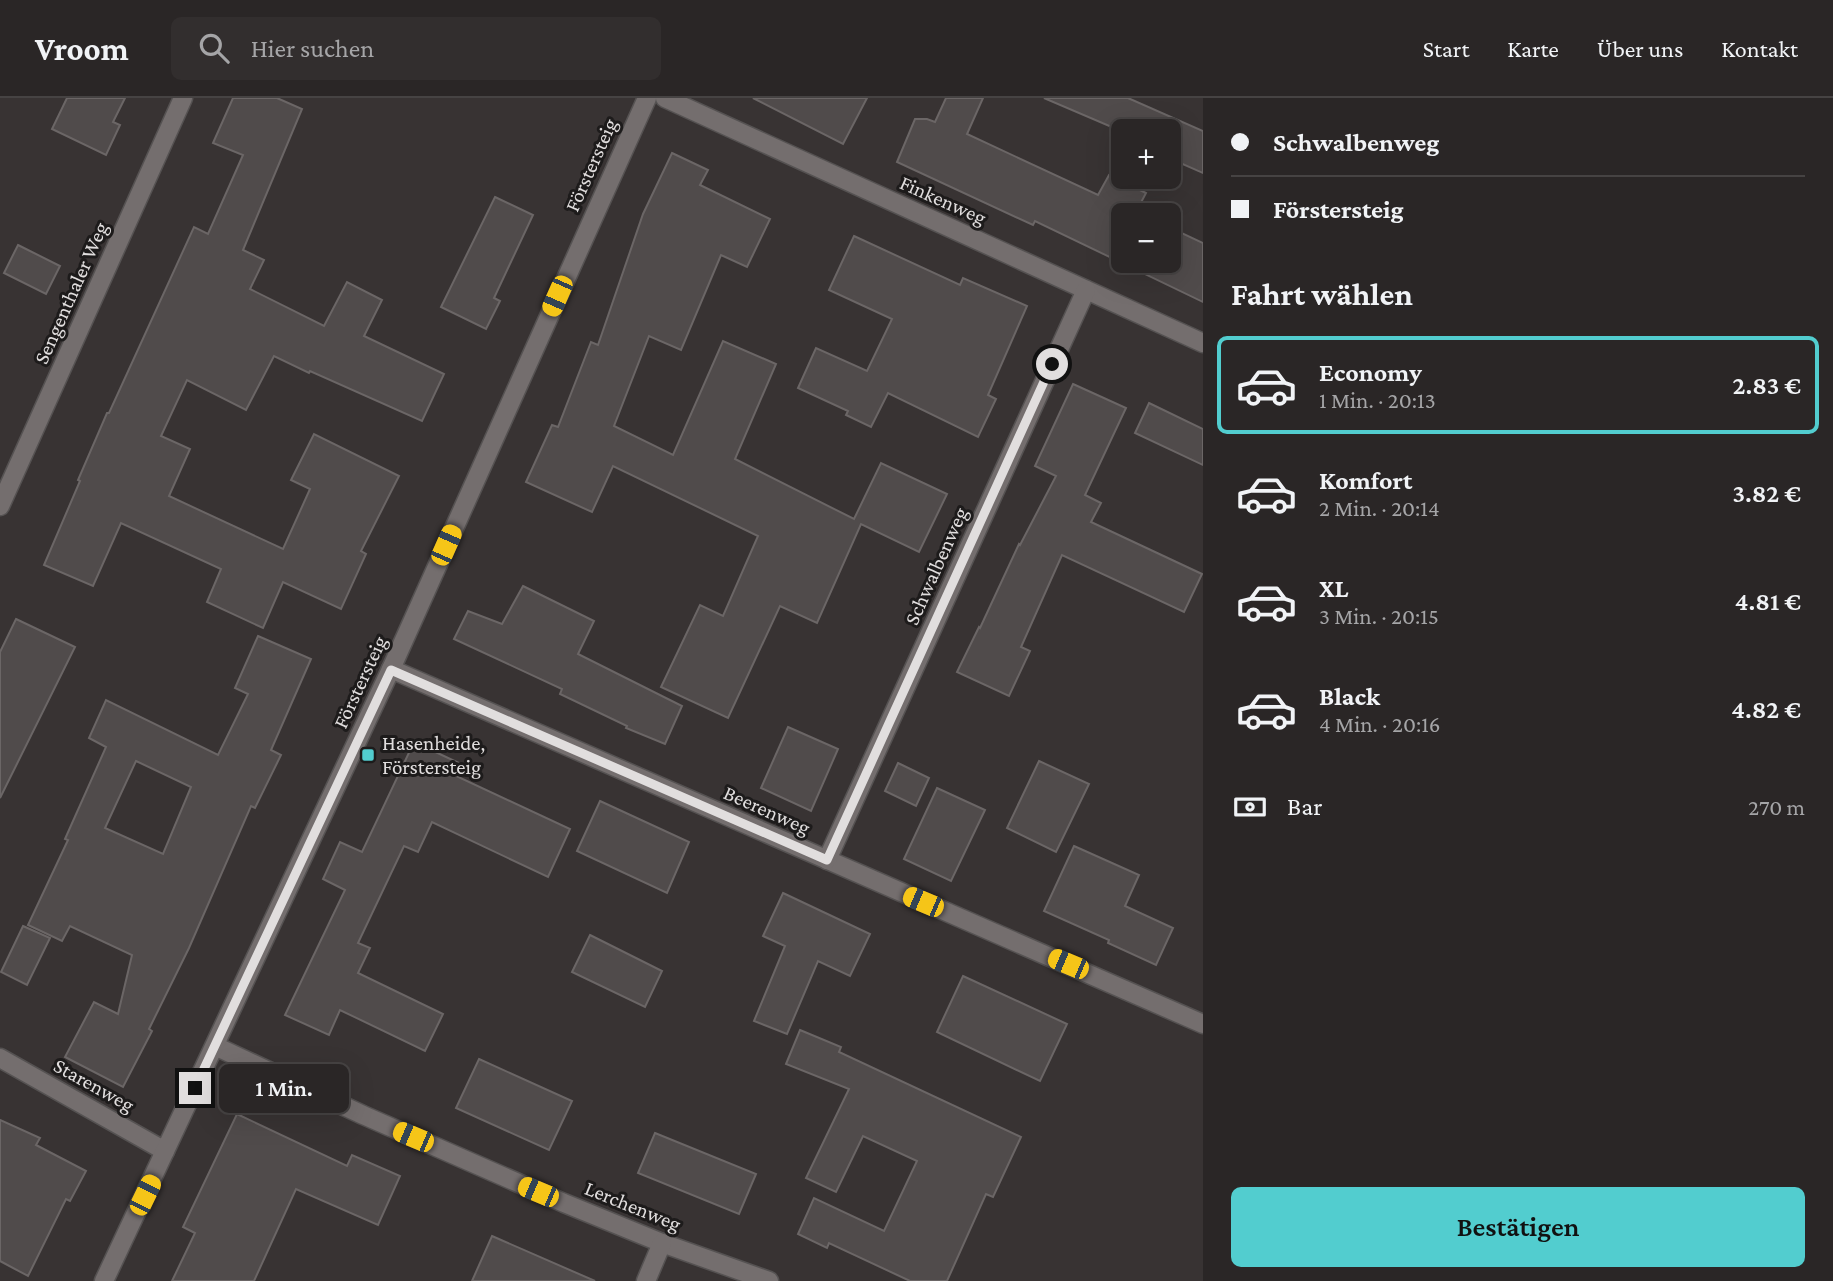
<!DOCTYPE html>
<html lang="de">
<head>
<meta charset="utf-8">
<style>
  :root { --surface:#2a2626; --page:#322e2e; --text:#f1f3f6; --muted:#a5a5a7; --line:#464343; --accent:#52cdcf }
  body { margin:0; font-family:"Crimson Pro",serif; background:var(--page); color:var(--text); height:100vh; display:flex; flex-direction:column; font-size:26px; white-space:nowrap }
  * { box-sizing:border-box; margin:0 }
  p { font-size:23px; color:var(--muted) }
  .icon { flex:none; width:38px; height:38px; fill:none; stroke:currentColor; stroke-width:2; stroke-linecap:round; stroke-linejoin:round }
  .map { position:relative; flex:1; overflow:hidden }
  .sheet { display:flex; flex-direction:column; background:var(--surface); width:630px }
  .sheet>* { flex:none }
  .top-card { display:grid; align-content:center; height:154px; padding:0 28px; background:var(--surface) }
  .fabs { position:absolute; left:1111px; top:21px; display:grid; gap:14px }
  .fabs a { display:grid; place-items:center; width:70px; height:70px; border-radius:10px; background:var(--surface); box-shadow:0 7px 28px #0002,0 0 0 2px var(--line); font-size:35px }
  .end { position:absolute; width:32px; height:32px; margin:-16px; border:9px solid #e1dede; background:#111; box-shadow:0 0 0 4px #111 }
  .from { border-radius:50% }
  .bubble { position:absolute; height:49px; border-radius:10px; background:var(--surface); box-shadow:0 7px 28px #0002,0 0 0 2px var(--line); font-size:23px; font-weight:600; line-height:49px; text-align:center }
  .car { position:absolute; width:21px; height:42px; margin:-21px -10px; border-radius:9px; box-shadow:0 0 5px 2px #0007; background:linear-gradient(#f5c518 24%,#345 0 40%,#f5c518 0 76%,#345 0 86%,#f5c518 0) }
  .top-card b { display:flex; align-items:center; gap:24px; height:66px; font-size:26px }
  .top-card b+b { border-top:2px solid var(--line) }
  .top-card i { width:18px; height:18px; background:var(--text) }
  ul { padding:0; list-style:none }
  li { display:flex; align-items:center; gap:21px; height:98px; margin:0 14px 10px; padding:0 14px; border:4px solid transparent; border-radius:10px }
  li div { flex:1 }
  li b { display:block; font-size:26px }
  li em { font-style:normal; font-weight:600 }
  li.selected { border-color:var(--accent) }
  li>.icon { width:63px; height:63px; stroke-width:1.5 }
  h2 { padding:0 28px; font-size:32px; line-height:84px }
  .pay { display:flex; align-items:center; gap:18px; height:77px; padding:0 28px; font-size:26px }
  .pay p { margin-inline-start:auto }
  .button { display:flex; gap:14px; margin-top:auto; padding:14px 28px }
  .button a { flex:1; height:80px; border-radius:10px; background:var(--accent); color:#111; font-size:28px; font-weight:600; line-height:80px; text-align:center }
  header { display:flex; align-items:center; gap:42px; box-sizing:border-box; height:98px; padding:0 35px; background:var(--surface); border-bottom:2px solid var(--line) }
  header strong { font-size:33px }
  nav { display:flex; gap:38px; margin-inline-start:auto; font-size:24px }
  .search { width:490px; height:63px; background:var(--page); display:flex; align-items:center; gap:18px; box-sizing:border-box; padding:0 24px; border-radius:10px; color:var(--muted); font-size:26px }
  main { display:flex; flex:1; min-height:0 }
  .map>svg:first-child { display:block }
  .building { fill:#504b4b; stroke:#6b6666; stroke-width:2; fill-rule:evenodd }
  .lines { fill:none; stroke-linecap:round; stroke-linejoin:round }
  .street-casing { stroke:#555252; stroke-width:21 }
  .street { stroke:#746e6e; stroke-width:18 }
  .route { stroke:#e1dede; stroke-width:9 }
  .poi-dot { fill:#52cdcf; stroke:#1d1b1b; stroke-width:2.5 }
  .labels { text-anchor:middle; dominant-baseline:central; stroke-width:6; stroke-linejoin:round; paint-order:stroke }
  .street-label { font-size:21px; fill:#e1dede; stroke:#1d1b1b }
  .poi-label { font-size:21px; fill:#e1dede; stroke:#1d1b1b; text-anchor:start }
</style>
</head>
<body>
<header>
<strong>Vroom</strong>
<div class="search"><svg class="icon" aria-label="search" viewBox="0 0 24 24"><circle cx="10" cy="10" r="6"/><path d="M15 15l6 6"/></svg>Hier suchen</div>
<nav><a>Start</a><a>Karte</a><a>Über uns</a><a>Kontakt</a></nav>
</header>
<main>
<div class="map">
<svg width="1203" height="1183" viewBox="0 0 1203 1183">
  <rect width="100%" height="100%" fill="#383333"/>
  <!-- building -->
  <g class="building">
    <polygon points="67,0 125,0 113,24 120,27 106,57 52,31"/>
    <polygon points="233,0 277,0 302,11 243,152 264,162 250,191 324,228 347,184 382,202 364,238 444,276 422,323 310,273 309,275 274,258 246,312 187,282 161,338 190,351 169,398 283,451 310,391 291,382 314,336 399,378 361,453 366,456 341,511 283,484 263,530 207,504 221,471 121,425 93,488 44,467 80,383 78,382 107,315 109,315 194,129 208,136 243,57 213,45"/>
    <polygon points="753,0 867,0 843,46"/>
    <polygon points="946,0 983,0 967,36 1098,97 1109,77 1146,95 1136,114 1143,117 1124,117 1124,163 1169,163 1169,129 1203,145 1203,204 1035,123 1033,127 897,64 915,21 927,21 935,24"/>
    <polygon points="1044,0 1128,0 1203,33 1203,75 1169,60 1169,33 1121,33"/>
    <polygon points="672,55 708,72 700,87 770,121 747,169 721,157 681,252 649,238 614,328 673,357 723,243 776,266 735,361 854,421 881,365 947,396 919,454 861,426 817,525 780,508 728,620 661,589 700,507 723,518 758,438 613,368 592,414 526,384 552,327 558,329 591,244 598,247 643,116"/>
    <polygon points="495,99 533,117 494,200 500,203 486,231 441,209"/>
    <polygon points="854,138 960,187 963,180 1027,208 988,297 996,301 978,339 888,295 871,329 846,317 848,313 798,290 816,250 867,273 892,221 829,192"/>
    <polygon points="18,147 60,168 46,196 4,175"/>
    <polygon points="1073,286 1126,310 1085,397 1101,405 1091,424 1202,476 1184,514 1062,457 1021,549 1030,553 1009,598 957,574 979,529 980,530 1019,446 1020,447 1056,378 1035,368"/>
    <polygon points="1149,305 1203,331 1203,367 1135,335"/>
    <polygon points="523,488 594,523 578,556 682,608 665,646 626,630 627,628 560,596 562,591 454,541 468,513 502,526"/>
    <polygon points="16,521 75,549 0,700 0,554"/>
    <path d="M258,538L311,561L271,652L281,657L255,710L251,708L189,850L149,931L152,933L123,989L65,959L94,904L118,916L132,857L70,828L62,843L28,827L68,742L65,741L106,649L89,640L106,602L218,657L248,596L235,590ZM136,663L191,689L163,756L105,730Z"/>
    <polygon points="788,629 838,651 811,713 761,690"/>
    <polygon points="414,644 459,665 454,677 570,731 548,779 432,724 418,754 404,748 358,845 370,850 358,875 443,916 425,953 340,912 329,937 285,917 345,792 323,781 340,744 362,754"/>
    <polygon points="1039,663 1089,686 1056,754 1007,730"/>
    <polygon points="898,665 929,680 916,708 885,693"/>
    <polygon points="937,690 985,712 951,783 904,761"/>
    <polygon points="600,703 689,744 667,795 577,753"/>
    <polygon points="1074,748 1139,777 1125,808 1173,830 1156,867 1108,845 1109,842 1044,813"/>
    <polygon points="783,795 870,836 850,878 818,863 787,936 754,923 785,848 763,838"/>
    <polygon points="23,828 50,840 27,887 1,874"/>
    <polygon points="590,837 662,873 645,909 572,874"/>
    <polygon points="963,878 1067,926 1040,983 937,934"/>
    <polygon points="800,932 841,949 839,954 1021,1039 993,1099 986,1096 947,1183 910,1183 829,1145 827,1150 798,1136 814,1100 884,1133 917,1063 863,1038 836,1094 806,1080 849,991 786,966"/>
    <polygon points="479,961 572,1003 549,1052 456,1010"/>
    <polygon points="237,1016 347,1068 352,1057 400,1078 378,1127 296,1091 254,1183 172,1183 195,1135 183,1129"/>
    <polygon points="0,1022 40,1040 36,1047 86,1073 70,1103 66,1101 28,1178 0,1163"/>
    <polygon points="655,1035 756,1076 739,1116 638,1075"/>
    <polygon points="492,1138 595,1183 472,1183"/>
  </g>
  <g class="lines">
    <!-- street casing -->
    <g class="street-casing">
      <g id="street">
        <polyline points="665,0 1203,245"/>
        <polyline points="0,408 183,0"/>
        <polyline points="391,571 1203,926"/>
        <polyline points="827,762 1086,192"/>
        <polyline points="215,948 363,1017 564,1105 662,1145 769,1183"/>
        <polyline points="0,960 165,1053"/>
        <polyline points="104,1183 391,571 647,0"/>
        <polyline points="646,1183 662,1145"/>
      </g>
    </g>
    <!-- street -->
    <use href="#street" class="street"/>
  </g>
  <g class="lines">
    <!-- route -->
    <polyline class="route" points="195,990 391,572 827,762 1052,266"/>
  </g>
  <!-- markers -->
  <rect class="poi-dot" x="361" y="650" width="14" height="14" rx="3.5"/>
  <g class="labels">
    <!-- street labels -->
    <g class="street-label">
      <text transform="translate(591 67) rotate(-66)">Förstersteig</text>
      <text transform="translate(943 102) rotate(24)">Finkenweg</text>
      <text transform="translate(71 195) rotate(-66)">Sengenthaler Weg</text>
      <text transform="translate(936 468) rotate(-66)">Schwalbenweg</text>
      <text transform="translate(360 584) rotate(-65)">Förstersteig</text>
      <text transform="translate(767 712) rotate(24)">Beerenweg</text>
      <text transform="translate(94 987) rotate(29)">Starenweg</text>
      <text transform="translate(633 1108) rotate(22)">Lerchenweg</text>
    </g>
    <!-- poi labels -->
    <g class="poi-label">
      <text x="382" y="645">Hasenheide,<tspan x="382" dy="24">Förstersteig</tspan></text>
    </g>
  </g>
</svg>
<div class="fabs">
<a>+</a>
<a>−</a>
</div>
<i class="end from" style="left:1052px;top:266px"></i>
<i class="end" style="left:195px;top:990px"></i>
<div class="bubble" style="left:219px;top:966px;width:130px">1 Min.</div>
<i class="car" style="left:557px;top:198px;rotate:204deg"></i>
<i class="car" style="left:446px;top:447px;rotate:24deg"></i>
<i class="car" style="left:923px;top:804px;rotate:293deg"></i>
<i class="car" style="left:1068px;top:866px;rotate:293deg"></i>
<i class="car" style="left:413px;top:1039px;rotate:293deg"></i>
<i class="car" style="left:538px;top:1094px;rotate:293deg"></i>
<i class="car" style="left:145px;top:1097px;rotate:26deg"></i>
</div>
<section class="sheet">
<div class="top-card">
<b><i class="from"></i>Schwalbenweg</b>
<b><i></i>Förstersteig</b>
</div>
<h2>Fahrt wählen</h2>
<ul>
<li class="selected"><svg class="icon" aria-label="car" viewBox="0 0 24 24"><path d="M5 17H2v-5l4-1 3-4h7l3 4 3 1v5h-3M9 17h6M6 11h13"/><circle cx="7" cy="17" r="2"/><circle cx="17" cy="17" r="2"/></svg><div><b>Economy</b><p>1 Min. · 20:13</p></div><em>2.83 €</em></li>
<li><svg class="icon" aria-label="car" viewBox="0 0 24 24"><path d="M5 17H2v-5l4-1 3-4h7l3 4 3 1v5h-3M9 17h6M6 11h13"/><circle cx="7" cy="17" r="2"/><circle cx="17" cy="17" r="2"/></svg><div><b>Komfort</b><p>2 Min. · 20:14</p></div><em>3.82 €</em></li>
<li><svg class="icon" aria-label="car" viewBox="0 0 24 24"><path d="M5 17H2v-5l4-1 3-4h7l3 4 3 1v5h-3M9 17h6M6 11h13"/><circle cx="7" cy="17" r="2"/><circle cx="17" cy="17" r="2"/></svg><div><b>XL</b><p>3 Min. · 20:15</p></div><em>4.81 €</em></li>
<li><svg class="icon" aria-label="car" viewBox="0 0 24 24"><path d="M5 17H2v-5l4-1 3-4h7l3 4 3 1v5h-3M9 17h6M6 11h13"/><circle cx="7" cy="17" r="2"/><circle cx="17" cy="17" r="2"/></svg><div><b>Black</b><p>4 Min. · 20:16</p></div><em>4.82 €</em></li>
</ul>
<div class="pay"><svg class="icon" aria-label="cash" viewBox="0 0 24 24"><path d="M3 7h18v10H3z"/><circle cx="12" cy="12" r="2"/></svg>Bar<p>270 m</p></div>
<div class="button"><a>Bestätigen</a></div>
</section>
</main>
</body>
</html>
